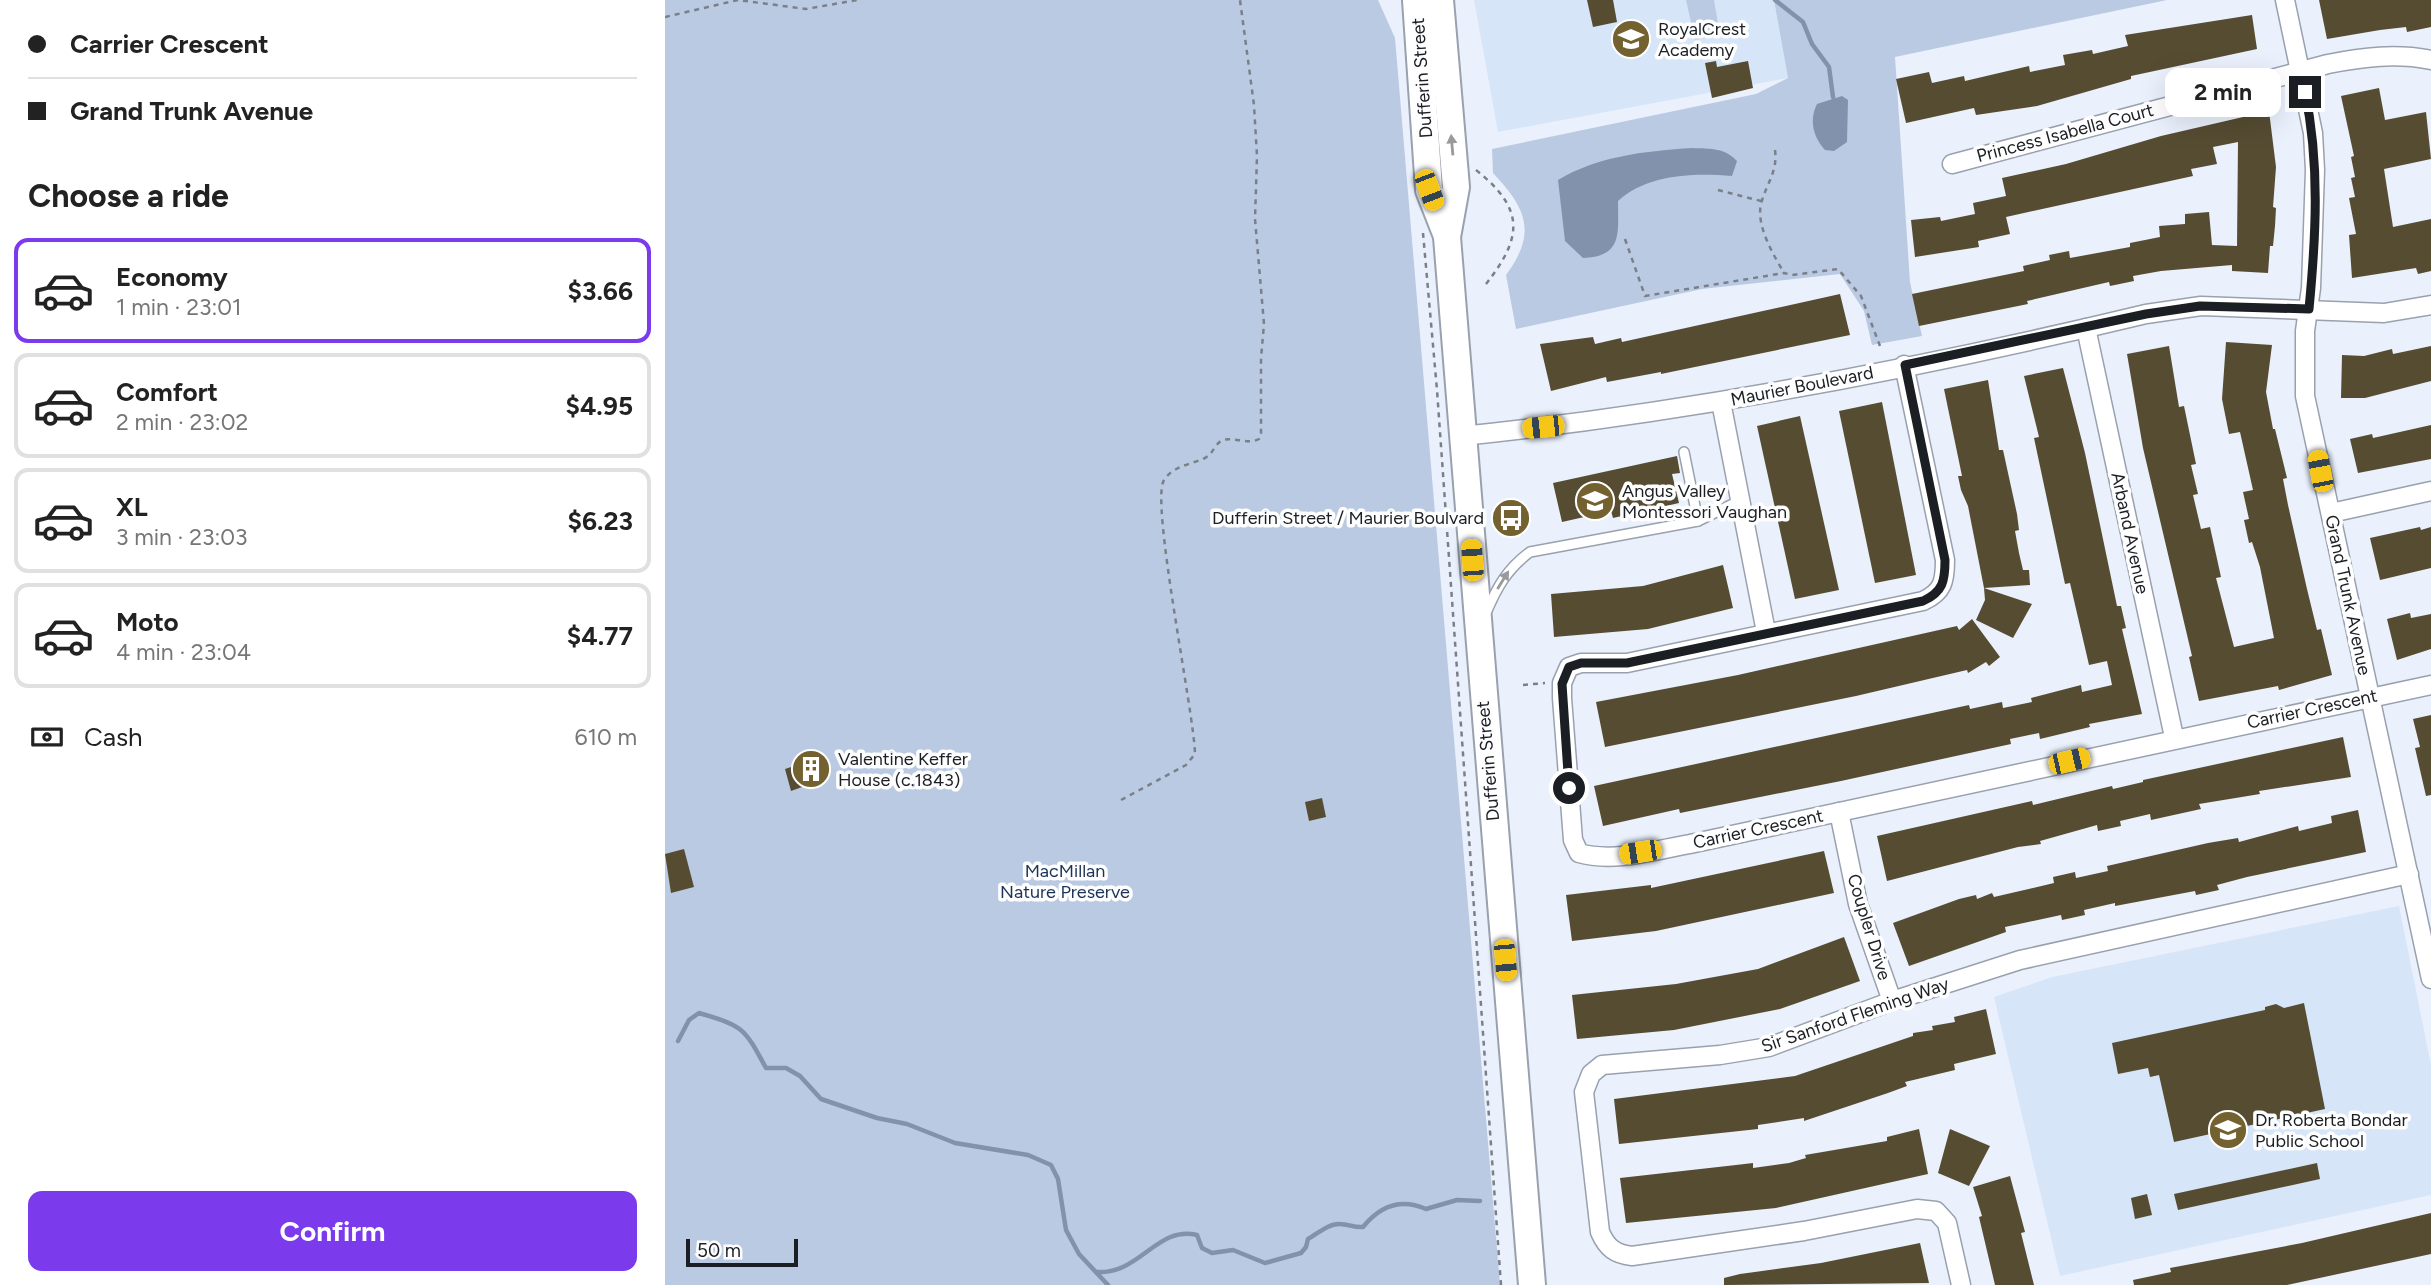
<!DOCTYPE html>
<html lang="en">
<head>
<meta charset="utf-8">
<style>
  :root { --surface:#fff; --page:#f6f6f6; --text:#222; --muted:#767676; --line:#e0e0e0; --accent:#7c3aed }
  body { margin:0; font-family:Figtree,sans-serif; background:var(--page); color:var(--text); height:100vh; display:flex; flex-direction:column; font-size:26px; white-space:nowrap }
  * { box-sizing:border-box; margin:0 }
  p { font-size:23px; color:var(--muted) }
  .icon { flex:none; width:38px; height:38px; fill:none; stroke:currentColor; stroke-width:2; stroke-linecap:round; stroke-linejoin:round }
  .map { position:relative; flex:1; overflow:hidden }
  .sheet { display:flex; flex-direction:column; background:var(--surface); width:665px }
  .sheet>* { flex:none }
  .guide { display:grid; align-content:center; height:154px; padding:0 28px; background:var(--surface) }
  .scale { position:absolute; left:21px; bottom:18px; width:112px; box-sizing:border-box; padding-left:7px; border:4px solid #1b1e23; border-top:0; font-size:19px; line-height:24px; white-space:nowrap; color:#1b1e23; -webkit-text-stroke:5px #fefefe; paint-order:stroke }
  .end { position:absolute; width:32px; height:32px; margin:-16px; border:9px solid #1b1e23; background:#fff; box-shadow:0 0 0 4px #fff }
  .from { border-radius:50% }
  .bubble { position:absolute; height:49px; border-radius:14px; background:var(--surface); box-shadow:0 7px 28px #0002; font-size:23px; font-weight:700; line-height:49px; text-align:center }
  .car { position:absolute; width:21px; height:42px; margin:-21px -10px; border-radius:9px; box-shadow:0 0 5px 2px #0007; background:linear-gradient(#f5c518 24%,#345 0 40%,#f5c518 0 76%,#345 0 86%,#f5c518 0) }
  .guide b { display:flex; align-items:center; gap:24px; height:66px; font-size:26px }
  .guide b+b { border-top:2px solid var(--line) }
  .guide i { width:18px; height:18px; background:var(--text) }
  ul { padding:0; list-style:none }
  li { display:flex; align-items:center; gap:21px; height:105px; margin:0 14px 10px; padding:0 14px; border:4px solid var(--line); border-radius:14px }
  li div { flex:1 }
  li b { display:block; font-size:26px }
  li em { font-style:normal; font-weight:700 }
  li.on { border-color:var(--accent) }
  li>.icon { width:63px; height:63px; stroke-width:1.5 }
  h2 { padding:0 28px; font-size:32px; line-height:84px }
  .pay { display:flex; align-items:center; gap:18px; height:77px; padding:0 28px; font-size:26px }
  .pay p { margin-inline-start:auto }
  .button { display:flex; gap:14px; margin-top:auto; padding:14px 28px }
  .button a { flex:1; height:80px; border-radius:14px; background:var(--accent); color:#fff; font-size:28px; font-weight:700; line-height:80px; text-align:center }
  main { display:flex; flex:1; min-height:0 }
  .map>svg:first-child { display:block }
  .built { fill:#d7e5f9 }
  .green { fill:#bacae3 }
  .water { fill:#8292ac }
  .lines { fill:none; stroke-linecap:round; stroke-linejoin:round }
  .stream { stroke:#8292ac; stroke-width:4.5 }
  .building { fill:#564c32 }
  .service-casing { stroke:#99a1af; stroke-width:12 }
  .minor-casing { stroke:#99a1af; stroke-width:21 }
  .secondary-casing { stroke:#99a1af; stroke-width:30 }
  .path { stroke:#7b8088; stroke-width:2.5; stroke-dasharray:5 5; stroke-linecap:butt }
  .service { stroke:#fff; stroke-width:9 }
  .minor { stroke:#fff; stroke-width:18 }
  .secondary { stroke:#fff; stroke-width:26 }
  .oneway { fill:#989a9c }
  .route { stroke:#1b1e23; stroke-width:9 }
  .labels { text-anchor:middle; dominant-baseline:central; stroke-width:7; stroke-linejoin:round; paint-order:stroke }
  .poi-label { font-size:18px; fill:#1b1e23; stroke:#fefefe; text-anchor:start }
  .street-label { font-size:18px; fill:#1b1e23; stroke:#fefefe }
  .park-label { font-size:18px; fill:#1c3358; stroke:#fefefe }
</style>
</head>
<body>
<main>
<section class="sheet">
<div class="guide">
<b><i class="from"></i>Carrier Crescent</b>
<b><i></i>Grand Trunk Avenue</b>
</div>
<h2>Choose a ride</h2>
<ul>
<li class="on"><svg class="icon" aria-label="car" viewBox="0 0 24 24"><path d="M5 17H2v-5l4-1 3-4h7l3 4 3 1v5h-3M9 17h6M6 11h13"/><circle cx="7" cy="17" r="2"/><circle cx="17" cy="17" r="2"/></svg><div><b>Economy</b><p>1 min · 23:01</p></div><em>$3.66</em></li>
<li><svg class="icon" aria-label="car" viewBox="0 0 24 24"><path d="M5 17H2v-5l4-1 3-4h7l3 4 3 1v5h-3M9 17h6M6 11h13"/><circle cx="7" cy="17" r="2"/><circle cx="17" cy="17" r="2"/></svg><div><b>Comfort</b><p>2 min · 23:02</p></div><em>$4.95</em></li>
<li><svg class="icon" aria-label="car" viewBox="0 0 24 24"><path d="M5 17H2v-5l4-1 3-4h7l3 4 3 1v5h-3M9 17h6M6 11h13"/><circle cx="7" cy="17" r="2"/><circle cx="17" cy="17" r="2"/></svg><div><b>XL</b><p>3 min · 23:03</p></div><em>$6.23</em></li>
<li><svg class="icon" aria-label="car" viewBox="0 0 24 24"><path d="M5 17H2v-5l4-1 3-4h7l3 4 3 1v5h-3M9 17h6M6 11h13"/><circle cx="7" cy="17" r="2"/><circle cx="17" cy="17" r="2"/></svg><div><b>Moto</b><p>4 min · 23:04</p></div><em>$4.77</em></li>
</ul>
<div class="pay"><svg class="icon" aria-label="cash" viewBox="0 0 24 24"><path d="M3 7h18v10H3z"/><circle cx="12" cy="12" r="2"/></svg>Cash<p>610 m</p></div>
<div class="button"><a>Confirm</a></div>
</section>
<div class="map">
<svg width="1766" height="1285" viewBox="0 0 1766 1285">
  <rect width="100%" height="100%" fill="#eaf1fc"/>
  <!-- built -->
  <g class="built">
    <polygon points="809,0 1109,0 1123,78 833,132"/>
    <polygon points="1734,906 1766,1065 1766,1195 1395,1276 1329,997 1387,977"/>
  </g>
  <!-- green -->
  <g class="green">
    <polygon points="0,0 713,0 730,38 835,1285 0,1285"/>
    <polygon points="1021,0 1049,0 1055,35 1030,40"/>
    <path d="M1109,0H1502L1230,57L1245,282L1257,336L1207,345L1199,311L1175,274L1037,289L851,329L841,275C872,233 862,209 828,173L827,149L1091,94L1123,78Z"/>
  </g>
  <!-- water -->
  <g class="water">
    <path d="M1177,96L1183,100L1182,142L1169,151L1160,150C1148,137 1144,120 1152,104Z"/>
    <path d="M1027,148C1045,149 1059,147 1072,161L1067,176C1028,173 983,174 953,201C953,233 958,257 918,258L900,241L893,180C933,156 981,151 1027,148Z"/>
  </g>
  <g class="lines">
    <!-- stream -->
    <g class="stream">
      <polyline points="1110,0 1138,22 1147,44 1164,67 1168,97"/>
      <path d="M13,1041L24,1020L34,1013C78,1026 79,1027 101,1068H121L135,1076L156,1099L212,1118L242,1124L290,1143L363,1155L386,1165L393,1179L401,1230L414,1254L443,1285"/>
      <path d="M431,1272C475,1275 492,1225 532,1235L537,1248L547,1253L568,1250L600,1263L636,1253L641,1247L643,1239C652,1234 664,1223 675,1224C684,1224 689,1228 698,1227C715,1206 736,1198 761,1209L792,1200L815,1201"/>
    </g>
  </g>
  <!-- building -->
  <g class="building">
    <polygon points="922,0 948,0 952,22 928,27"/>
    <polygon points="1654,0 1766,0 1766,27 1742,32 1741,27 1715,30 1662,39"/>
    <polygon points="1587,15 1592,49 1466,76 1466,79 1372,106 1311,115 1309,108 1241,123 1231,79 1264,72 1267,83 1299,76 1300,81 1364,66 1365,72 1400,65 1398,55 1427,50 1428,54 1463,46 1460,35"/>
    <polygon points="1051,61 1052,67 1083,61 1088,88 1047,98 1040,63"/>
    <polygon points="1714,88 1720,120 1761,112 1766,159 1719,169 1728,227 1766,219 1766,271 1753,274 1751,268 1687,278 1684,235 1691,234 1684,198 1690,197 1686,178 1690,177 1686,157 1689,156 1676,96"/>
    <polygon points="1604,111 1611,167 1608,207 1611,208 1610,226 1608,246 1605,246 1603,273 1567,271 1567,265 1496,271 1468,276 1469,281 1445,286 1444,282 1362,301 1363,304 1254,326 1247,294 1359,271 1358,266 1385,260 1384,255 1404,251 1405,258 1465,247 1465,243 1495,237 1494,226 1520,224 1520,214 1544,212 1547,245 1572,246 1573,142 1548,147 1552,164 1526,169 1528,176 1341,217 1345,234 1313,241 1314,247 1250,257 1246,220 1275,217 1276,221 1310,214 1308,203 1341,196 1337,178 1401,164 1496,136"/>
    <polygon points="1175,294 1185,335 996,374 996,372 942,382 941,377 886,391 875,344 928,337 930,344 956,338 957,342"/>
    <polygon points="1561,342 1607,345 1601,392 1608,429 1610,429 1622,478 1618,479 1623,505 1642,589 1652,630 1656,629 1667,675 1614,690 1613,686 1534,701 1524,657 1527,656 1478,448 1462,354 1504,346 1514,407 1519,406 1531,464 1526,465 1533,494 1528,495 1536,529 1545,527 1556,577 1551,578 1569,647 1609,638 1595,567 1587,542 1584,543 1579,520 1584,519 1578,492 1588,490 1575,432 1564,434 1557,399"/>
    <polygon points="1766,346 1766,381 1700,398 1676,398 1677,355 1699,356 1727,349 1728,354"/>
    <polygon points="1398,368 1420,453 1452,606 1456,606 1461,628 1457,629 1477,714 1424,724 1425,727 1375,739 1374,733 1345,739 1346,744 1176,781 1015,813 1014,809 938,826 929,786 1304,705 1305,709 1337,702 1338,708 1367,702 1366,698 1416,685 1417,692 1447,685 1442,661 1424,665 1405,583 1400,584 1393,551 1369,438 1374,437 1359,376"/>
    <polygon points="1323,380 1334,450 1338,450 1352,514 1354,530 1350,531 1354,553 1358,570 1364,570 1365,585 1319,588 1303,506 1296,490 1293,476 1297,476 1279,389"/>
    <polygon points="1217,402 1251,575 1210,583 1174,411"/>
    <polygon points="1135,416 1174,590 1130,599 1092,426"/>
    <polygon points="1766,425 1766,459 1693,473 1685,439 1707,434 1708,438"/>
    <polygon points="1012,456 1015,473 1007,474 1014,503 948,518 946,511 897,522 888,483"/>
    <polygon points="1755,527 1756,530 1766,527 1766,568 1715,580 1705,538"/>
    <polygon points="1058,565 1068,608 983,629 889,637 886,594 978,586"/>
    <polygon points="1319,588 1367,604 1348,638 1311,620 1320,600"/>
    <polygon points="1745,613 1746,618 1766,614 1766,649 1732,660 1722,619"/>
    <polygon points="1307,619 1335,657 1324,666 1321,662 1303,673 1302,670 1191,696 940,747 931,702 1073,675 1292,626 1294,630"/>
    <polygon points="1766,715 1766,795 1761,796 1750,748 1755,747 1748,719"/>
    <polygon points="1678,737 1686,777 1594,791 1595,794 1534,804 1536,809 1486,820 1485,814 1455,821 1456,826 1433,831 1432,825 1375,841 1376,844 1353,847 1222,881 1212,836 1367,801 1368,805 1447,786 1448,789 1478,782 1478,780"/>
    <polygon points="154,758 162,778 126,791 120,769"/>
    <polygon points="657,798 661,817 644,821 640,802"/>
    <polygon points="1693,810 1701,852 1582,877 1552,885 1554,890 1531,895 1530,891 1450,906 1450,903 1419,910 1420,915 1397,920 1396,915 1340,927 1341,932 1244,966 1228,923 1294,899 1311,895 1312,899 1327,893 1329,897 1389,883 1388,877 1410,872 1411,878 1443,871 1442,866 1543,843 1573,838 1574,842 1633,826 1634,831 1667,823 1666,816"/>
    <polygon points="19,849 29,887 6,893 0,854"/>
    <polygon points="1159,851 1169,893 991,931 907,941 901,895 986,885 986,888"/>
    <polygon points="1179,937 1195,981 1115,1009 1009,1030 912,1039 907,995 1011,984 1093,969"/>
    <polygon points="1639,1003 1660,1109 1509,1142 1494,1075 1485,1077 1483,1068 1453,1074 1447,1043 1600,1010 1600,1007 1611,1004 1619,1008"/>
    <polygon points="1321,1009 1331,1054 1289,1064 1290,1070 1240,1082 1242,1086 1223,1093 1139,1121 1139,1118 1093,1125 1093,1129 954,1144 949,1099 1130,1076 1248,1036 1248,1033 1268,1030 1267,1026 1290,1022 1289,1017"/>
    <polygon points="1254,1129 1263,1174 1111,1208 961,1223 955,1178 1071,1165 1088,1163 1088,1168 1124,1163 1141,1158 1140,1155 1222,1141 1222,1137"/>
    <polygon points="1285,1129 1325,1146 1304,1186 1273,1173"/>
    <polygon points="1652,1163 1655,1179 1513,1210 1509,1194"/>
    <polygon points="1345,1176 1360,1232 1356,1233 1369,1285 1330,1285 1314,1217 1317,1216 1308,1187"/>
    <polygon points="1482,1194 1487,1215 1470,1219 1466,1198"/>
    <polygon points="1766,1213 1766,1254 1622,1285 1469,1285 1468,1280 1506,1272 1505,1268 1637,1243"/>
    <polygon points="1255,1243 1264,1283 1059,1285 1059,1278 1075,1274 1156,1263"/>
  </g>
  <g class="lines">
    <!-- service casing -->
    <g class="service-casing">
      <g id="service">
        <polyline points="1019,452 1033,521"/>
        <path d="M821,613C832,587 842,569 865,552L1033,521L1076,500"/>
      </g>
    </g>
    <!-- minor casing -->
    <g class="minor-casing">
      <g id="minor">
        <polyline points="1620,0 1648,133 1650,170 1646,288 1640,331 1640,396 1766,979"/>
        <path d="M1287,164L1663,64C1698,57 1731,53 1766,60"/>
        <polyline points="1421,328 1509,737"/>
        <path d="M1239,365L1280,560C1280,581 1278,592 1258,601L962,663H916L904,667L897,683V698L908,840L914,853C949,863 990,850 1025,844L1766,685"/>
        <polyline points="1056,402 1101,632"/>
        <path d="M797,436C1028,412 1256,368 1481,314L1536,306L1719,313L1766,305"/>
        <polyline points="1666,513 1766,491"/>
        <polyline points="1174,812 1193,904 1227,1001"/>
        <path d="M1296,1285L1282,1223L1271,1211L1252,1209L1139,1231L967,1256C950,1254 942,1248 935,1232L919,1092L926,1074L937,1065L1055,1055L1104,1047L1227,1001L1355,960L1744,874"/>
      </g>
    </g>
    <!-- secondary casing -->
    <g class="secondary-casing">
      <g id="secondary">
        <polyline points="751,0 764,190 782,236"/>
        <polyline points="775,0 791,187 782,237 867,1285"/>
      </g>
    </g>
    <!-- path -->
    <g class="path">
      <polyline points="0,17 73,0 141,9 192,0"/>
      <path d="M1110,150C1113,172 1101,184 1096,204C1091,226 1108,254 1119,273"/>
      <path d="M811,170C860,209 858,237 821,284"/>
      <polyline points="1053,190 1096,201"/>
      <polyline points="758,233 772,390 836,1285"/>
      <polyline points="960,239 980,296 1119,273 1127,275 1173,269 1196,296 1215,346"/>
      <polyline points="858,685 880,683"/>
      <path d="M456,800L521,765L530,754C529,712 485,501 499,480C508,466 527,464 540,458C549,453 550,443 558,440C570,437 583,445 594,439L596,433V358L599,324L590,219L592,156L589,105L575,0"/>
    </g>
    <!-- service -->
    <use href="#service" class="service"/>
    <!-- minor -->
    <use href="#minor" class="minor"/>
    <!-- secondary -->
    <use href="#secondary" class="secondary"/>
  </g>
  <!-- one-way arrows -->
  <defs><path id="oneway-solid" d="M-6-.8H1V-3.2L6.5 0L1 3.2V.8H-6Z" transform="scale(1.75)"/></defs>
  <g class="oneway">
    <use href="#oneway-solid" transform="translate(787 145) rotate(-95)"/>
    <use href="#oneway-solid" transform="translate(838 580) rotate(-58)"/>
  </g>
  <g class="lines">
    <!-- route -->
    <path class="route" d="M904,788L897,684L904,667L916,663H962L1258,601C1278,592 1280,581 1280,560L1240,365L1481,314L1535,306L1644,309C1651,236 1655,164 1640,92"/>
  </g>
  <!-- icons -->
  <defs>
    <g id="school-disc" transform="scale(2.0125)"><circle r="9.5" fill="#746130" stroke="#fefefe"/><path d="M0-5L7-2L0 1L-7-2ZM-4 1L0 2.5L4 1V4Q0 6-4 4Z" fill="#fff"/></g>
    <g id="bus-disc" transform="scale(2.0125)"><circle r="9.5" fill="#746130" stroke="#fefefe"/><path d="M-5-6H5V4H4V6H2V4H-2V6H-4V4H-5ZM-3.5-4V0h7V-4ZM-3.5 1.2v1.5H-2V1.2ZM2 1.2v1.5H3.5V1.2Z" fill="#fff"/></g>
    <g id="building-disc" transform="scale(2.0125)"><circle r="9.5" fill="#746130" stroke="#fefefe"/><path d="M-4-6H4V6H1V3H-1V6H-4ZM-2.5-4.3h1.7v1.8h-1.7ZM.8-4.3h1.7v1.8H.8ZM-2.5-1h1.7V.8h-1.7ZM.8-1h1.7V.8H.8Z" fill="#fff"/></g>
  </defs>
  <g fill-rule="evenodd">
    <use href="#school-disc" x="966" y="39"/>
    <use href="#school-disc" x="930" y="501"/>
    <use href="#bus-disc" x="846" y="518"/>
    <use href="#building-disc" x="146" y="769"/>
    <use href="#school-disc" x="1563" y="1130"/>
  </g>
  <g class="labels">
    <!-- poi labels -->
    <g class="poi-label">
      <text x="993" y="29">RoyalCrest<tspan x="993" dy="21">Academy</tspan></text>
      <text x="957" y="491">Angus Valley<tspan x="957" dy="21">Montessori Vaughan</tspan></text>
      <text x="819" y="518" text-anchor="end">Dufferin Street / Maurier Boulvard</text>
      <text x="173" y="759">Valentine Keffer<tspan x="173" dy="21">House (c.1843)</tspan></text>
      <text x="1590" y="1120">Dr. Roberta Bondar<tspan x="1590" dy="21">Public School</tspan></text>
    </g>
    <!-- street labels -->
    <g class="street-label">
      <text transform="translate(757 78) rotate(-94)">Dufferin Street</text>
      <text transform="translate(1400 133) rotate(-15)">Princess Isabella Court</text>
      <text transform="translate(1137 386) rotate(-11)">Maurier Boulevard</text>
      <text transform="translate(1465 533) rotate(78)">Arband Avenue</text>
      <text transform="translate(1683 595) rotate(78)">Grand Trunk Avenue</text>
      <text transform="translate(1647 709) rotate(-12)">Carrier Crescent</text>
      <text transform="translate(823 761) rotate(-95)">Dufferin Street</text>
      <text transform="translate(1093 829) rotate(-12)">Carrier Crescent</text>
      <text transform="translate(1204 927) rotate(73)">Coupler Drive</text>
      <text transform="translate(1190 1015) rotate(-19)">Sir Sanford Fleming Way</text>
    </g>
    <!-- park labels -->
    <g class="park-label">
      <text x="400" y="871">MacMillan<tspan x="400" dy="21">Nature Preserve</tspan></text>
    </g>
  </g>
</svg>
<div class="scale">50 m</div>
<i class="end from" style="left:904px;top:788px"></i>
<i class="end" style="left:1640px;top:92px"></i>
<div class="bubble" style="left:1500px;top:68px;width:116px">2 min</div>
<i class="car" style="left:764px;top:190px;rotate:159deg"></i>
<i class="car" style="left:878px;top:427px;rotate:264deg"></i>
<i class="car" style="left:1655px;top:471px;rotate:349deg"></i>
<i class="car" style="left:807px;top:560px;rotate:356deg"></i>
<i class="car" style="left:1404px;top:761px;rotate:77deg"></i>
<i class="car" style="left:975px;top:852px;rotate:261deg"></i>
<i class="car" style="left:840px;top:960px;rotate:175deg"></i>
</div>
</main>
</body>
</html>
